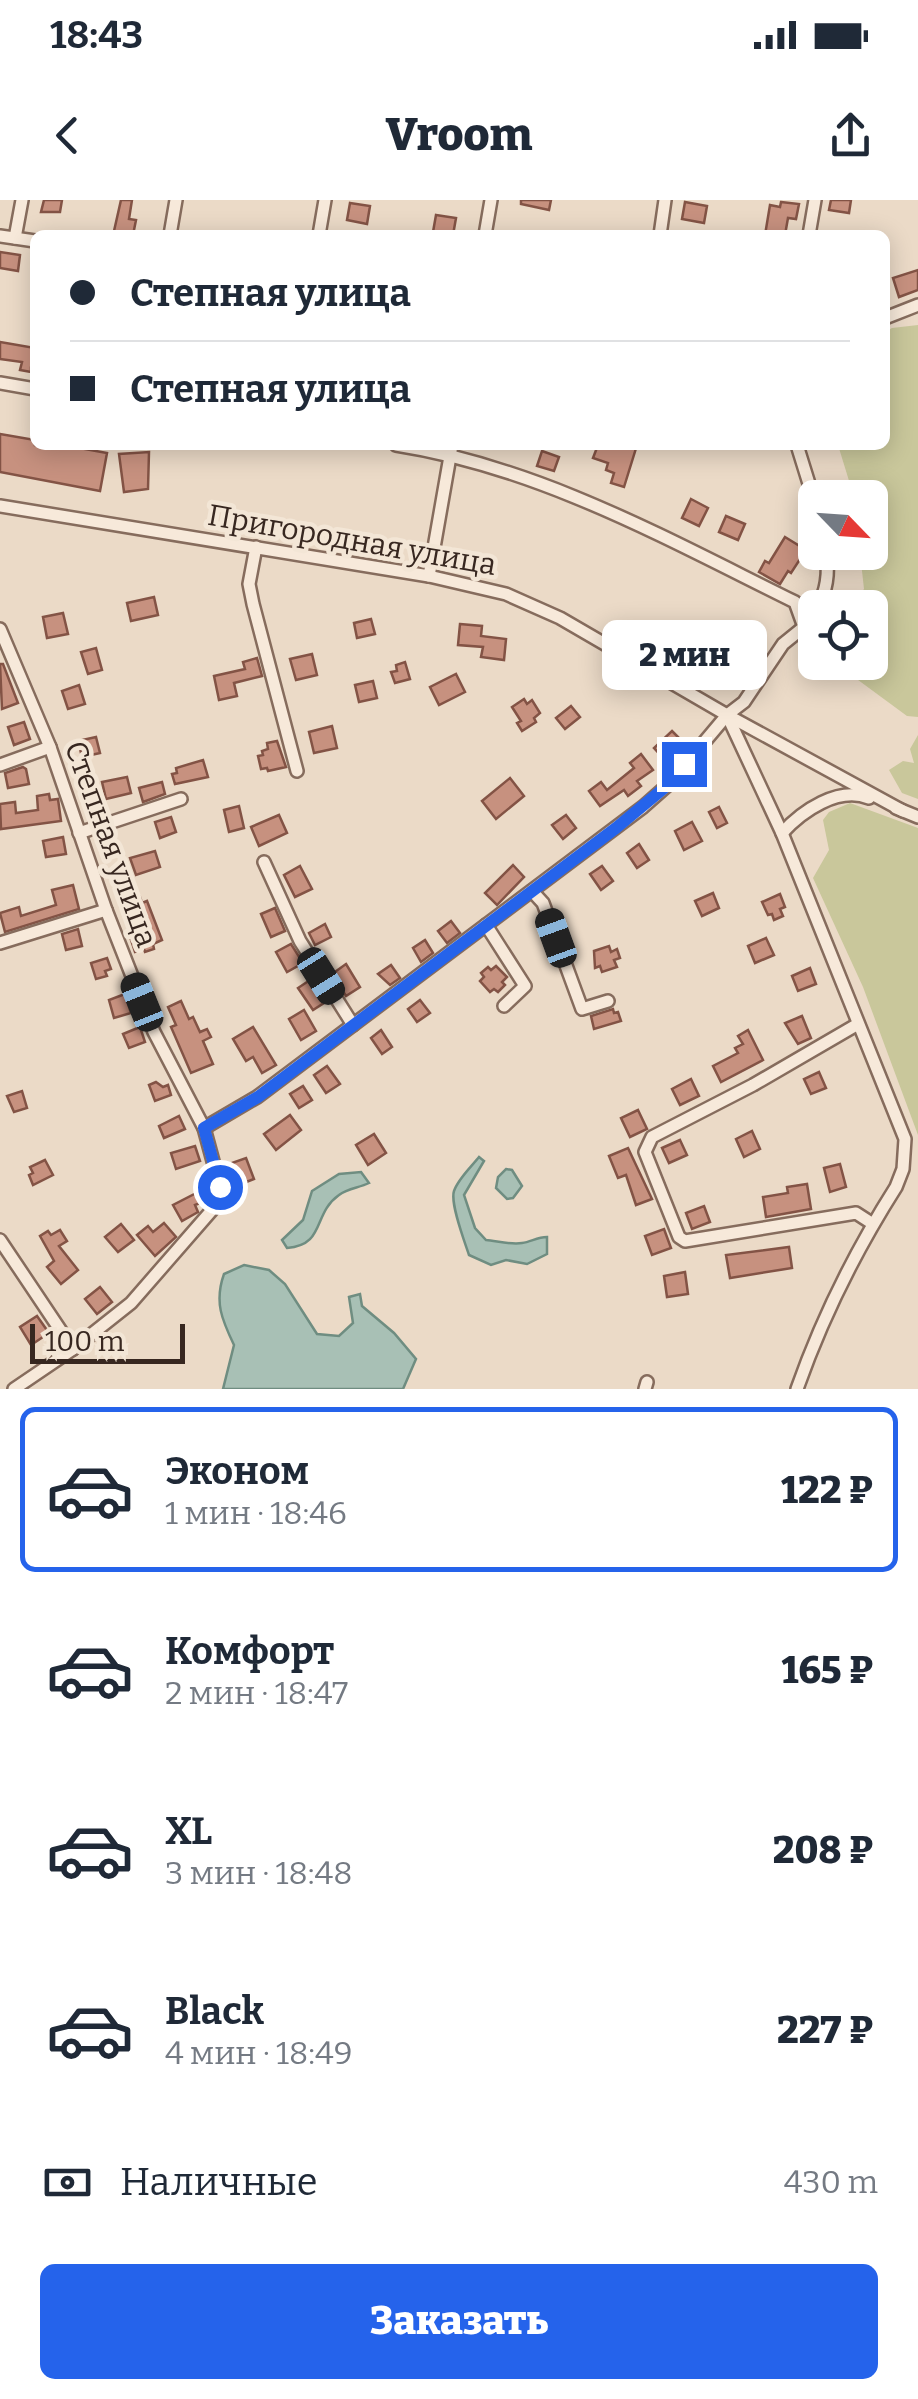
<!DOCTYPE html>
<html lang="ru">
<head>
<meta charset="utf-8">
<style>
  :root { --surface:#fff; --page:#f2f2f3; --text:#1f2937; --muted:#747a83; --line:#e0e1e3; --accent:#2563eb }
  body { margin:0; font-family:Bitter,serif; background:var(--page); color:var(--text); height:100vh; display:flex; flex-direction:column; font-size:38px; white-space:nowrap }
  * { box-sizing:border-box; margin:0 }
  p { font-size:32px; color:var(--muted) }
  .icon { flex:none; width:55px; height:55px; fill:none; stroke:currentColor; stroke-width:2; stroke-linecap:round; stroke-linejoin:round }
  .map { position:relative; height:1189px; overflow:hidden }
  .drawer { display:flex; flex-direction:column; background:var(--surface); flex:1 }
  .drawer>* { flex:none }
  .banner { position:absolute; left:30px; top:30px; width:860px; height:220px; border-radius:15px; box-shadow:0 5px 25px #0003; display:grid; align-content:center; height:220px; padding:0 40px; background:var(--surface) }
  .needle { width:65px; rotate:115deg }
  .buttons { position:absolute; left:798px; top:280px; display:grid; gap:20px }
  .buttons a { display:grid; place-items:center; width:90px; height:90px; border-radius:15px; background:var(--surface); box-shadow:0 5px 25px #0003; font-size:50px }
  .scale { position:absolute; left:30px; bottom:25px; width:155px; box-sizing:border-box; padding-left:10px; border:5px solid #372720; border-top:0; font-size:28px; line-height:35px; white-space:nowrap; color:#372720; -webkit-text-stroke:8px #f3e6d6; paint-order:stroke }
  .end { position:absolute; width:45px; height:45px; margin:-22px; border:12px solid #2563eb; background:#fff; box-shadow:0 0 0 5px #fff }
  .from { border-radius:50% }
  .bubble { position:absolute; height:70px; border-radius:15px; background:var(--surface); box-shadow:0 5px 25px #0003; font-size:32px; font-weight:800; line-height:70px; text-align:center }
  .car { position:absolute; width:30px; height:60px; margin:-30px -15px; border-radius:12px; box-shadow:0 0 8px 2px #0007; background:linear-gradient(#222 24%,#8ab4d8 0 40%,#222 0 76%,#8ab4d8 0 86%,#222 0) }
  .banner b { display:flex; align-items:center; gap:35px; height:95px; font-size:38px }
  .banner b+b { border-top:2px solid var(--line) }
  .banner i { width:25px; height:25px; background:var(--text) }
  ul { padding:18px 0 0; list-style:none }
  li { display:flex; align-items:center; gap:30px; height:165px; margin:0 20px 15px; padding:0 20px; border:5px solid transparent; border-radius:15px }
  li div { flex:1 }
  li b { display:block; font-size:38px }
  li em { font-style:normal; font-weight:800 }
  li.on { border-color:var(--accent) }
  li>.icon { width:90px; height:90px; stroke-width:1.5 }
  .pay { display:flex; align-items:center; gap:25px; height:110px; padding:0 40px; font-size:38px }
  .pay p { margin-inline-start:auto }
  .primary-button { display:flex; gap:20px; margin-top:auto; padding:20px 40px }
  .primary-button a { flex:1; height:115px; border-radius:15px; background:var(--accent); color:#fff; font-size:40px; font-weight:800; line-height:115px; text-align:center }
  .status { display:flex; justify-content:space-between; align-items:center; height:70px; padding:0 50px; background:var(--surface); direction:ltr }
  .status svg { height:28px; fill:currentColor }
  header { display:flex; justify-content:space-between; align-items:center; height:130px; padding:0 40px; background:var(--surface); font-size:45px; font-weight:800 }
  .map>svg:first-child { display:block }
  .green { fill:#c9c79b }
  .water { fill:#a8c0b5; stroke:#6f8d81; stroke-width:2.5 }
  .building { fill:#c7917f; stroke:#835345; stroke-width:2.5 }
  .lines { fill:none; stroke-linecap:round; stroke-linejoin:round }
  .minor-casing { stroke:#866c5d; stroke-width:16 }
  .minor { stroke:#f7e9da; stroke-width:11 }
  .route { stroke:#2563eb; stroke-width:12 }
  .labels { text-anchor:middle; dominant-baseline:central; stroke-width:9; stroke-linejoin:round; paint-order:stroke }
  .street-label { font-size:30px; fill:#372720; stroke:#f3e6d6 }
</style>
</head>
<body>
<div class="status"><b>18:43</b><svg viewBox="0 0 49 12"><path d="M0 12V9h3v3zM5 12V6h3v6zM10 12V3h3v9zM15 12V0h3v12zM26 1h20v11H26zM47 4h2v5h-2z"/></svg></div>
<header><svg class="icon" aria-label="back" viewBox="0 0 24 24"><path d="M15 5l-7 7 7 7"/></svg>Vroom<svg class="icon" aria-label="share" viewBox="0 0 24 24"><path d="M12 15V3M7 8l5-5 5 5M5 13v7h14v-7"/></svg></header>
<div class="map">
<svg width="918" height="1189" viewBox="0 0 918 1189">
  <rect width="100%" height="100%" fill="#ebdac7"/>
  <!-- green -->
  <g class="green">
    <polygon points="918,125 918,517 907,516 835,463 870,462 870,408 850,407 864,389 860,353 870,352 870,298 854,297 838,245 885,245 885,132 892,128"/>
    <polygon points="918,535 918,599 902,593 889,570 903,561 914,563 910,549"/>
    <polygon points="850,603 918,628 918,935 863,787 813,678 829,650 823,620 829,612"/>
  </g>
  <!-- water -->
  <g class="water">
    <path d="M479,957L484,961L464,995L475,1028L486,1040C497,1041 511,1045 522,1043C531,1042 537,1037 547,1037V1054L527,1064L506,1060L491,1065L469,1055C464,1040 450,1003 454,991C458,979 471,967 479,957Z"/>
    <polygon points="506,969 512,970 522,986 513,998 507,999 496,988 498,977"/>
    <path d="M361,972L369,983C359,988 348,988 339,995C312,1014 326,1045 287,1048L282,1040L303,1020L312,991L339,974Z"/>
    <path d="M244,1065L269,1070L285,1084L317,1134L339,1136L353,1123L349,1097L360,1094L362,1106L394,1133L416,1159L403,1189H223L234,1145C222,1120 214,1102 224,1074Z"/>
  </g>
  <!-- building -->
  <g class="building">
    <polygon points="44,0 62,0 60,12 41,12"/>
    <polygon points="121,0 132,0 129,19 136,20 133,35 114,31"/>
    <polygon points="521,0 551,0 549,10 521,4"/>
    <polygon points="831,0 851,0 849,13 829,10"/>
    <polygon points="685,2 707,6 704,23 682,19"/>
    <polygon points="781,2 799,4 796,19 788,18 785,35 765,35 770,5 780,7"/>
    <polygon points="350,3 370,6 367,24 347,20"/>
    <polygon points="436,15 456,18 453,35 433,32"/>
    <polygon points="0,52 20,55 18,71 0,68"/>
    <polygon points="918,70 918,90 899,97 893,78"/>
    <polygon points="0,142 35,148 35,169 31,168 31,172 20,170 22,162 0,159"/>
    <polygon points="0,234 35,240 35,245 63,245 107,253 100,291 0,272"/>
    <polygon points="598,245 637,245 624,287 611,283 614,273 606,270 608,263 593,258"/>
    <polygon points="542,251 559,257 554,271 537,266"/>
    <polygon points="149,252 148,289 124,292 119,254"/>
    <polygon points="691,299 708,308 699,326 682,318"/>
    <polygon points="726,316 745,324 738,340 719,332"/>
    <polygon points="785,337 806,350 791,373 788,371 780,384 759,372 765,361 769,363"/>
    <polygon points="154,397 158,415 131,421 127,403"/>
    <polygon points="63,413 68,434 47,438 43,417"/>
    <polygon points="371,419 375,434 357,438 354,423"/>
    <polygon points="460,424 482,426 481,436 506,439 504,460 481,457 483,447 458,445"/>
    <polygon points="96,448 102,470 88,474 81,452"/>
    <polygon points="312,454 317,475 296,480 290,459"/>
    <polygon points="257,458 262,476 234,483 237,496 219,500 214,476 245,469 243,462"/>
    <polygon points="405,462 410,479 395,483 391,472 397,471 396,465"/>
    <polygon points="0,464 3,464 18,503 2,509"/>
    <polygon points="456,474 465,492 439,505 430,487"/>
    <polygon points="373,481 377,498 359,502 355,485"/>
    <polygon points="79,485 85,504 68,509 62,491"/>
    <polygon points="524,499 527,504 532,500 540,513 534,518 536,522 522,531 517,523 521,521 512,507"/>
    <polygon points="571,506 580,517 565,529 556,518"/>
    <polygon points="24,522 30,539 14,545 8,527"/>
    <polygon points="332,526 337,548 314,553 309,532"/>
    <polygon points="672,531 683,542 665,560 654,548"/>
    <polygon points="96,537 100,553 82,557 78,541"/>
    <polygon points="277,541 286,567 268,571 267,568 261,569 258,556 263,555 262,551 268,549 267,543"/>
    <polygon points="641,554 653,570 637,581 641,586 628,596 624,590 600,606 589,591 601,582 607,590 634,568 630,563"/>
    <polygon points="203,560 208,577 175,584 172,574 177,573 176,568"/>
    <polygon points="23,567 26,569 29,584 8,588 5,573"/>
    <polygon points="127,577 131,593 106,599 102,582"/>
    <polygon points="510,578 524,596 496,619 482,601"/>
    <polygon points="162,582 165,594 143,602 139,588"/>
    <polygon points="49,594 50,600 58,599 61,621 1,629 0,604 15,602 16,613 38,610 37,596"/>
    <polygon points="239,606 244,628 229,632 224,610"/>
    <polygon points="719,607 727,623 717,628 709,612"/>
    <polygon points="279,615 287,633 259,646 251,627"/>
    <polygon points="566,615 576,628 563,639 552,625"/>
    <polygon points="171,617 176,632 160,638 155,622"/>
    <polygon points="692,622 702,641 684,650 675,631"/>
    <polygon points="63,637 66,654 46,657 43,641"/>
    <polygon points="639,644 649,660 637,668 627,653"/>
    <polygon points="155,651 160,667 136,675 130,658"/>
    <polygon points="513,665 524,677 497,705 485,693"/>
    <polygon points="300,666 312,689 295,697 284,675"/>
    <polygon points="602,666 613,681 601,690 590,674"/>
    <polygon points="73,685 79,709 5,732 0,713 19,707 21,716 56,705 52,690"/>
    <polygon points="713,693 719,708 702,716 695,701"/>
    <polygon points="780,694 785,707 780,709 783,716 774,720 772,714 768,715 762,702"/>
    <polygon points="140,697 142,703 147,701 162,740 153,744 154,749 145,752 144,749 135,752 131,740 135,739 123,703"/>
    <polygon points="275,708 285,731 271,737 261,714"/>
    <polygon points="451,721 460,733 447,743 438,731"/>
    <polygon points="325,724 331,737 315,745 309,733"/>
    <polygon points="78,729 82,746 66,750 62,734"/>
    <polygon points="766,738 774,755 755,763 748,746"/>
    <polygon points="425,740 433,753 421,762 413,748"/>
    <polygon points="291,744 303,763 287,772 276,752"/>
    <polygon points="609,746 611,752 617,749 620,758 614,760 617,767 602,772 600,766 595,768 594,751"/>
    <polygon points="107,758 111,769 105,771 107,776 96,779 91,763"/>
    <polygon points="346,764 360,787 346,796 332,774"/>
    <polygon points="391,765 400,778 390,785 378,774"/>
    <polygon points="496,766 507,777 502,782 505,785 498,792 494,789 490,792 480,781 484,777 481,773 488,767 491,770"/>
    <polygon points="810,768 816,784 798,791 792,776"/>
    <polygon points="313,778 327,801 313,810 298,788"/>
    <polygon points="125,794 131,813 114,818 109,800"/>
    <polygon points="420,800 430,813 417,822 408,809"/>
    <polygon points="181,801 189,819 193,817 200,832 207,829 211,837 203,841 213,864 191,873 171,827 176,825 168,807"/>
    <polygon points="613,809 614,813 618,812 621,821 594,829 591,816"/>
    <polygon points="304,810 316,831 301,840 289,819"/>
    <polygon points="802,816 811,838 798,844 785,823"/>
    <polygon points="140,827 145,842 129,848 123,834"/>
    <polygon points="253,827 276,865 262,873 253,857 246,861 233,839"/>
    <polygon points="381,830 392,847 382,854 371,838"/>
    <polygon points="748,830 763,860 721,882 713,866 738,853 735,848 743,844 738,836"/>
    <polygon points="327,866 340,884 326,893 314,875"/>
    <polygon points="819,872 826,888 811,894 804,879"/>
    <polygon points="691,879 699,896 680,905 672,889"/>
    <polygon points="156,882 163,887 168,885 171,895 155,901 149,885"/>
    <polygon points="303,886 312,900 299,908 290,894"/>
    <polygon points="22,891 27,908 14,912 7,896"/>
    <polygon points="638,910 647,929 630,937 621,918"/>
    <polygon points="290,915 301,930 276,950 264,934"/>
    <polygon points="179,916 185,929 164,938 159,926"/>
    <polygon points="752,931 760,949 744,957 736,939"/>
    <polygon points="374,934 386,953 368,965 356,945"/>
    <polygon points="680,940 687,955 669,963 662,948"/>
    <polygon points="195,946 200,961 176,969 171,953"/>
    <polygon points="628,948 652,999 636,1005 626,975 618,978 609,956"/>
    <polygon points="246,958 254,979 236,986 229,964"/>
    <polygon points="45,960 53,975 33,985 29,975 33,973 30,967"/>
    <polygon points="840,964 846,987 830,992 824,968"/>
    <polygon points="807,984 811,1009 766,1017 763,997 788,993 787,987"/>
    <polygon points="210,986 205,1001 195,1005 198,1012 182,1021 173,1005"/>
    <polygon points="704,1006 710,1022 692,1029 686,1013"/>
    <polygon points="164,1023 176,1037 155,1056 137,1035 148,1026 153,1032"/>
    <polygon points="121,1024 134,1040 118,1052 105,1037"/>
    <polygon points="664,1029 671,1048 652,1055 645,1036"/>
    <polygon points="60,1030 67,1041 59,1046 78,1070 61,1084 47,1067 54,1061 40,1036 48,1031 51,1035"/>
    <polygon points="789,1047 792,1068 730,1078 726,1055"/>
    <polygon points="685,1072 688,1094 667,1097 664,1076"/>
    <polygon points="100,1087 112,1102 97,1114 85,1099"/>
    <polygon points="37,1116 49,1133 31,1145 20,1127"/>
  </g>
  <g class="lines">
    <!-- minor casing -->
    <g class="minor-casing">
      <g id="minor">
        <polyline points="170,35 176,0"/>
        <polyline points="319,35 325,0"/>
        <polyline points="485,35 491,0"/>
        <polyline points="660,35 665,0"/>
        <polyline points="809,35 815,0"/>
        <polyline points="0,36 35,41"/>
        <polyline points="15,38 22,0"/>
        <polyline points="885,118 918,105"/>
        <polyline points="0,183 35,189"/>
        <path d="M396,245C539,267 667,339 795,402L804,427"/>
        <polyline points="797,245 815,303"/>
        <polyline points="0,306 429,376 506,394 560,418 727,515 903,611"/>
        <polyline points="256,347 249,384 253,404 297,571"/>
        <polyline points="429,376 452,245"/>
        <path d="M817,408C827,391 829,371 826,352"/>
        <polyline points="0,429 50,547 106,710 154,832 204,928 220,987 212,1010 131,1103 73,1149 14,1189"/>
        <path d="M727,515L782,633L905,939L903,969L896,987C856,1050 822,1118 797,1189"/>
        <polyline points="0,565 50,547"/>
        <polyline points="896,608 918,617"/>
        <polyline points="79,633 181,599"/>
        <path d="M782,633C802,611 838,586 869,598"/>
        <polyline points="264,662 300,741 353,825"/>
        <polyline points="532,691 543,703 582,809 608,801"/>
        <polyline points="486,725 525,786 504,806"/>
        <polyline points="0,743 106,710"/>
        <polyline points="858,824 753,885 652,937 645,952 679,1037 685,1041 856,1013 873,1024"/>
        <polyline points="204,928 257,897 643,607 669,584 727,515 744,502 783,444 804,427 815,410"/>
        <polyline points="0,1040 73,1149"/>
        <polyline points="645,1189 647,1182"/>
      </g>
    </g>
    <!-- minor -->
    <use href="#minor" class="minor"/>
  </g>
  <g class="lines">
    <!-- route -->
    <polyline class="route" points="220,987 204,928 258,897 616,628 669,584 684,564"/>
  </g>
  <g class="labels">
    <!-- street labels -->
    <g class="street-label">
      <text transform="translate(352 340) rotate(10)">Пригородная улица</text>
      <text transform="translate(111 644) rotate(70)">Степная улица</text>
    </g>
  </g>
</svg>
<div class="buttons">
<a><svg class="needle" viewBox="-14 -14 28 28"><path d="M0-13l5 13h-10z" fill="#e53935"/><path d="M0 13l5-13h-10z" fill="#747a83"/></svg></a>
<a><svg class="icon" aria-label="locate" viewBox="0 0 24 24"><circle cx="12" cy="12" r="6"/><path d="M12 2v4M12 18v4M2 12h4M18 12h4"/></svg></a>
</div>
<div class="scale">100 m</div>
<i class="end from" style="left:220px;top:987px"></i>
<i class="end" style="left:684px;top:564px"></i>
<div class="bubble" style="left:602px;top:420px;width:165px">2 мин</div>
<i class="car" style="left:556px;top:738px;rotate:340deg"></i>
<i class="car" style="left:321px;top:776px;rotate:148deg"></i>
<i class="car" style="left:142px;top:802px;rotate:338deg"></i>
<div class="banner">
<b><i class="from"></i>Степная улица</b>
<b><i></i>Степная улица</b>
</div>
</div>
<section class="drawer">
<ul>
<li class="on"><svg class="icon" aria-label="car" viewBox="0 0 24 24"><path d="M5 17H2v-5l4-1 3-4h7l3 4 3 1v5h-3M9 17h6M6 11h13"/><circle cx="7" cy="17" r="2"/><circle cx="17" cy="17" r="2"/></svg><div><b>Эконом</b><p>1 мин · 18:46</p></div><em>122 ₽</em></li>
<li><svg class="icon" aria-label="car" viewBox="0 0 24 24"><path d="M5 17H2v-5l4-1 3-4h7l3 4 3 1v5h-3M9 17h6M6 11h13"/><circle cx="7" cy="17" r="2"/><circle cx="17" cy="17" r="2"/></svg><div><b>Комфорт</b><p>2 мин · 18:47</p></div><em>165 ₽</em></li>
<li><svg class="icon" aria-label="car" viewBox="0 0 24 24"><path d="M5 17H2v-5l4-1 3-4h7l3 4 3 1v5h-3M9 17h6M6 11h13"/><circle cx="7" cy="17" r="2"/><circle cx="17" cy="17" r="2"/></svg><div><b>XL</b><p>3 мин · 18:48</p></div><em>208 ₽</em></li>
<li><svg class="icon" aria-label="car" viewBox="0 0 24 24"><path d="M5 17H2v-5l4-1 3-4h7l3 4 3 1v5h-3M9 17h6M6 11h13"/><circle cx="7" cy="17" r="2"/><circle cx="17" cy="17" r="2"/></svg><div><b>Black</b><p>4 мин · 18:49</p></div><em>227 ₽</em></li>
</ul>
<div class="pay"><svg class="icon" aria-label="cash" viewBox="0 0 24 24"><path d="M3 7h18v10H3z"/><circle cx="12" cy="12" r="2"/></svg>Наличные<p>430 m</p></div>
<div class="primary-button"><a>Заказать</a></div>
</section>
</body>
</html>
